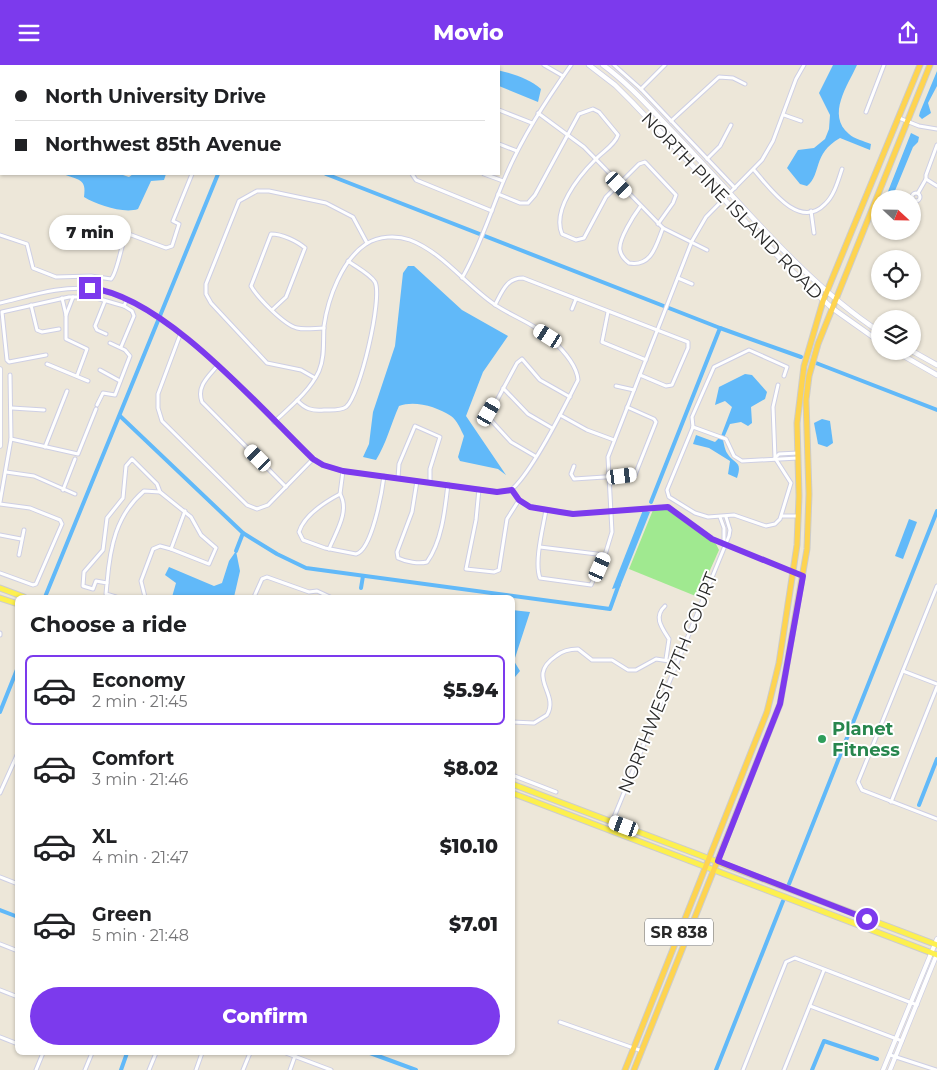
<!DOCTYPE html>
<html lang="en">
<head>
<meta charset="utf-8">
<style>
  :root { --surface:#fff; --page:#f6f6f6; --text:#202124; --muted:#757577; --line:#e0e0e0; --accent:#7c3aed }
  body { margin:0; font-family:Montserrat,sans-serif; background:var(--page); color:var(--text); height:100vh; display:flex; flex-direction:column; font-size:19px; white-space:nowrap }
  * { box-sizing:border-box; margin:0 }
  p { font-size:16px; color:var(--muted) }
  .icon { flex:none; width:28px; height:28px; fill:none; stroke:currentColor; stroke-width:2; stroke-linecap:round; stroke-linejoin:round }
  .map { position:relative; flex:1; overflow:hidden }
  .details { position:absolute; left:15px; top:530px; width:500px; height:460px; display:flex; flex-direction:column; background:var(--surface); border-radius:8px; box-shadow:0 1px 4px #0004 }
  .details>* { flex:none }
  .hud { position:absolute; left:0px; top:0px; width:500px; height:110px; box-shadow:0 1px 4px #0004; display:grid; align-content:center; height:110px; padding:0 15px; background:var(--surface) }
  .needle { width:32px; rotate:112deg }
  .tools { position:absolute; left:871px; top:125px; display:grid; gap:10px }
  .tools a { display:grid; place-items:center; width:50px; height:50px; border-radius:50%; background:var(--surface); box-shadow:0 1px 4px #0004; font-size:25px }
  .end { position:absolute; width:22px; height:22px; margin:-11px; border:6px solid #7c3aed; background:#fff; box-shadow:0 0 0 2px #fff }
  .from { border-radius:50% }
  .bubble { position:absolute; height:35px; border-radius:18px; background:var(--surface); box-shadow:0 1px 4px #0004; font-size:16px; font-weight:800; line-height:35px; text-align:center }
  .car { position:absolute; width:15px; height:30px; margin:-15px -8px; border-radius:6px; box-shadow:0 0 4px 1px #0007; background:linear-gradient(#fff 24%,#345 0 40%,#fff 0 76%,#345 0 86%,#fff 0) }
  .hud b { display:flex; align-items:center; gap:18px; height:48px; font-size:19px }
  .hud b+b { border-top:1px solid var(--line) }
  .hud i { width:12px; height:12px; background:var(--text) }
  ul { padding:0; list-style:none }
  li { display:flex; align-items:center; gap:15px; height:70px; margin:0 10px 8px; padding:0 5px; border:2px solid transparent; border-radius:8px }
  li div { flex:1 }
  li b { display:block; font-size:19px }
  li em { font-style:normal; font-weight:800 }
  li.current { border-color:var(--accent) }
  li>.icon { width:45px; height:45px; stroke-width:1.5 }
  h2 { padding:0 15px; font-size:22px; line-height:60px }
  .button { display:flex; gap:10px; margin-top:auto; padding:10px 15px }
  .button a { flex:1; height:58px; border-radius:30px; background:var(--accent); color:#fff; font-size:20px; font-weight:800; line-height:58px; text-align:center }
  header { display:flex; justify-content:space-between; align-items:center; height:65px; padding:0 15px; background:var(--accent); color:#fff; font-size:22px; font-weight:800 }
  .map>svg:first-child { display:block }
  .green { fill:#a0e990 }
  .water { fill:#61b9f9 }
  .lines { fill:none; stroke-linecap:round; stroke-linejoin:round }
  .canal { stroke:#61b9f9; stroke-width:4 }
  .minor-casing { stroke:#cecfe4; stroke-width:5 }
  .tertiary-casing { stroke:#cecfe4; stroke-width:5.5 }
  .secondary-casing { stroke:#cecfe4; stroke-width:6 }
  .primary-casing { stroke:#ccc; stroke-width:7 }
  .trunk-casing { stroke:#ccc; stroke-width:7 }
  .minor { stroke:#fff; stroke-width:3 }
  .tertiary { stroke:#fff; stroke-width:4 }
  .secondary { stroke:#fff; stroke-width:4.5 }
  .primary { stroke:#fdf04e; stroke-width:5 }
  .trunk { stroke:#fed450; stroke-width:5 }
  .route { stroke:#7c3aed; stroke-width:6 }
  .leisure-dot { fill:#2e9e5b; stroke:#fff; stroke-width:2 }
  .labels { text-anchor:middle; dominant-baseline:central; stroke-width:4; stroke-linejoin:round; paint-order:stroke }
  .shield { fill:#fff; stroke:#696969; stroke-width:1 }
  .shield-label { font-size:16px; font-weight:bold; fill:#292929 }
  .street-label { font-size:18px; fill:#292929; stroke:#fff }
  .leisure-label { font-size:18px; font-weight:bold; fill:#27864d; stroke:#fff; text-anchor:start }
</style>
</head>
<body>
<header><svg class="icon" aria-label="menu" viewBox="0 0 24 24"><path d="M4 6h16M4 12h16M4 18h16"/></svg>Movio<svg class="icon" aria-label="share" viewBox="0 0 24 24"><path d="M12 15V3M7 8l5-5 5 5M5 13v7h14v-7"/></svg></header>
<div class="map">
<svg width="937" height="1005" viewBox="0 0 937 1005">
  <rect width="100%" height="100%" fill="#ede7d9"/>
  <!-- green -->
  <polygon class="green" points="667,444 716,479 719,485 698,532 629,504 653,445"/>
  <!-- water -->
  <g class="water">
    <path d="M419,0C458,0 514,0 541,24L538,37L499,21V1H418Z"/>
    <path d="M833,0H857C848,20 826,50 849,69C854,74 864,76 871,79L870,85L840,73C812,89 822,109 807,121L800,119L787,103L798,85L814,83L825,74L829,64L830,50L819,28Z"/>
    <polygon points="937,6 937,21 928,38 931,48 922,54 919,51 920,47"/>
    <polygon points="911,68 919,72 918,77 913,82 892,133 885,134"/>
    <path d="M63,109H120L129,112L133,109H166L164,115L151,116L138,144C124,149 97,140 84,132C87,113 78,115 63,109Z"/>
    <path d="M408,201H414L462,245L508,271L483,307L466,351L506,410L498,404L460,396L458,392L464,371C461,365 457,355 451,351C437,342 415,335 399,341C391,359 386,379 376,395L363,392L369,379L373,347L395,281L403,208Z"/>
    <path d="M745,309L752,310L767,327L765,334L751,342L752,358L748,361L741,357L730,359L723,375C724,379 725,385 727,388C734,400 743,395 737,413L728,409L730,396L709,383L693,379L696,370L715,377L721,371L732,342L725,336L715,340L719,322Z"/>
    <polygon points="822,354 830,356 833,378 827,382 818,379 814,358"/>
    <polygon points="643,445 650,447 620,522 612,524"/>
    <polygon points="909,454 917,457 903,494 895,491"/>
    <polygon points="236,486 240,506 234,532 172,532 176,518 165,510 169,502 214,521 222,518 229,496"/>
    <polygon points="512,545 530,547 514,596 520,606 515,612 512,611"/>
  </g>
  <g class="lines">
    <!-- canal -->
    <g class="canal">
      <polyline points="32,0 35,1"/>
      <polyline points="326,109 720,263 801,292"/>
      <polyline points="816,298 937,345"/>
      <polyline points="120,351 243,468 277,489 306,503 610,544 619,519"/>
      <polyline points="651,437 720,263"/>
      <polyline points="236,486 243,468"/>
      <polyline points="361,523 363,511"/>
      <polyline points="45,532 218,109"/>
      <polyline points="0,647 18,602"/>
      <polyline points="919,740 937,694"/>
      <polyline points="789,819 937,446"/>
      <polyline points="0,845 18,852"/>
      <polyline points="370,988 416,1005"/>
      <polyline points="121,1005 127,988"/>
      <polyline points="716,1005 783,836"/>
      <polyline points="812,1005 824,976 877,994"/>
    </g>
    <!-- minor casing -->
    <g class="minor-casing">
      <g id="minor">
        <polyline points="125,0 126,1"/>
        <polyline points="202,0 204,1"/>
        <polyline points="293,0 295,1"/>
        <polyline points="336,0 337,1"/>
        <polyline points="544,0 563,11"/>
        <polyline points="614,0 641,24 735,123"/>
        <polyline points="181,1 181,0"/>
        <polyline points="187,1 187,0"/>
        <polyline points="228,1 229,0"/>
        <polyline points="346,1 348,0"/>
        <polyline points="641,24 665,0"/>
        <polyline points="499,45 532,58"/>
        <polyline points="866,47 884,0"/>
        <polyline points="538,48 584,82 663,163 707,185"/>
        <polyline points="784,50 801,56"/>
        <polyline points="899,53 919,61 937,64"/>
        <polyline points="671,56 719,12 733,13 745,19"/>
        <polyline points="499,79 517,86"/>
        <polyline points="0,81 1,81"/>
        <polyline points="707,94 720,81 731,60"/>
        <path d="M754,105C769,122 799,166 825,139C834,131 838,116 842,104"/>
        <polyline points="412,109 416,115 492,146"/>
        <polyline points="484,109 503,116"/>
        <polyline points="926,114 937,121"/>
        <circle cx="916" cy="132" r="4"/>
        <polyline points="918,128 926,114 926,110 937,80"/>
        <path d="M498,129L520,138H528L535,130L579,49L593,44L599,47L618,70C615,80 602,87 595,95C578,112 552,145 562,169L576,175L584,173L606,132L639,99L645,97L676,130L673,138L658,159"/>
        <path d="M640,142C634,150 618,175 620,185C621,191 625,195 629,198C652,202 656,180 663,163"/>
        <polyline points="811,146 814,168"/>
        <path d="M0,170L27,179L33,203L56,212L91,211L111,214C117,209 122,178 126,168L166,183L172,181L179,159L173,156L192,109"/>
        <path d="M462,213C480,182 490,148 504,115C521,74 545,37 571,0"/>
        <polyline points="678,213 692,219"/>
        <polyline points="62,233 66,250 66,274 87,284 77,311"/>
        <polyline points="105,236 95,261 97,265 106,269"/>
        <path d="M0,238C30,231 62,220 93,224C165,233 261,344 313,394L323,400L343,406L497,427L511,425"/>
        <polyline points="31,240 37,265 42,267 59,264"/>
        <path d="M495,240C502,227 506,213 523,213L688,277V283L672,320L666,321L640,310"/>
        <polyline points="572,244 576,234"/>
        <path d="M272,245L286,232L305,183C297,176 282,169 271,169L251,221C257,232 284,260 297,263C305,265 316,263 324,263"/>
        <polyline points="608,247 602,277 646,295"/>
        <polyline points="66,250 73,232"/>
        <polyline points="180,270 158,329 158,343 162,356 247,440 257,444 268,440 313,394"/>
        <polyline points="121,282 134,251 132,246 124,241 127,234"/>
        <polyline points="46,290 9,297 7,295 2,247 69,232 93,232 124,241"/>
        <polyline points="47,299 88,316"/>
        <path d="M218,300C209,311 196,321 202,337L286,422"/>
        <polyline points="100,305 120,316"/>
        <polyline points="315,313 301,305 267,298 211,238 206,229 206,219 239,136 257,126 269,126 326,138 353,152 367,178"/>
        <polyline points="616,321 634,325"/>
        <polyline points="503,323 528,349 552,363"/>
        <path d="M297,335C305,344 312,346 324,345C331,345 340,346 346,342C360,331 383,232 375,217C370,209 356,202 348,196"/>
        <polyline points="97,340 103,328 115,330 130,291 125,285 110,278"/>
        <polyline points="12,343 44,345"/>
        <polyline points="560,350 587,365 614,375"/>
        <path d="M274,357C290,342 310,326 319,306C325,292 323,276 324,261C328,233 342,195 366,179C379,171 396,170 410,175C442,187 466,220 494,239C511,251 533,258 549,272C560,282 577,299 578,315C565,341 532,408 511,425"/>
        <polyline points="693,362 667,425 669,432 695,448 708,452 734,450 766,461 775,459 780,454 791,418 775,393 773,342 778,320"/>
        <polyline points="693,362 692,352 714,302 749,285 787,302 784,311"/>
        <polyline points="693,362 726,374 734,391 742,396 798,393"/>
        <polyline points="11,374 78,389 96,344"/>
        <polyline points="45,382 67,326"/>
        <polyline points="535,391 511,377 488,352 517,298 522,294 540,315 570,332"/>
        <polyline points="775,393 779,389 798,388"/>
        <polyline points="574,401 571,409 574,414 635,410 656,357 654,354 627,342"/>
        <path d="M343,406L340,429C325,437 304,450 299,467L303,475L325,483L356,489C372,485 382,427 384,411"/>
        <polyline points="6,407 34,411 75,429"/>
        <polyline points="398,413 399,399 415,361 440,372 430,404 430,417"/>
        <path d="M417,416L412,447L397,487L398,493C406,497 419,499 427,497C442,476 445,445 448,419"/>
        <polyline points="479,424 476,455 466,504 494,507 499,505 507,454 519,435"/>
        <polyline points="63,425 75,394"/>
        <polyline points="511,425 519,435 531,442 573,449 668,442 712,474 803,511"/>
        <polyline points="0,437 11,374 10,310"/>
        <polyline points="0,439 30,443 60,455 62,459 36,519 33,520 0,508"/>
        <path d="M546,445C543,463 534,497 540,513L591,520L605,490L612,467L608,392L692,176L706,152L762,95L773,76L796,14L804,0"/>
        <polyline points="782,451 798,451"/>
        <polyline points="720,452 724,463 724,478"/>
        <polyline points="0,470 21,474"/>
        <polyline points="540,482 605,490"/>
        <path d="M329,484C336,467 350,446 340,429"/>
        <polyline points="19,490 24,465"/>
        <path d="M107,518C110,482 116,450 144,426L160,427"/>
        <polyline points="937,521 858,717 862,725 937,754"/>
        <polyline points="116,532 106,529 107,518 96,516 93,524 83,521 84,507 103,485 107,453 123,433 126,401 132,394 157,419 160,427 191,452 201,470 216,483 209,499 171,484"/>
        <polyline points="145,532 141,516 153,484 160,481 171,484 185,446"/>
        <polyline points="254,532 262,514 267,512 309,527 317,526 330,532"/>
        <path d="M665,541C653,552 662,563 669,574L666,594"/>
        <polyline points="0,568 0,570"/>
        <polyline points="903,606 937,619"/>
        <path d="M512,657L534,658L547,650C560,628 525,612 556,591C562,586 570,584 578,584L592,595H612L628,605H636L656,594L676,597"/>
        <polyline points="512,710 556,727"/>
        <polyline points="0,728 18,688"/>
        <polyline points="891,737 937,622"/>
        <polyline points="612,757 729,471 730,465 726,452"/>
        <polyline points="0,812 18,819"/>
        <polyline points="0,879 18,886"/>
        <polyline points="0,925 18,932"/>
        <polyline points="810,941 902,976"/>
        <polyline points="560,957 642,986"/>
        <polyline points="0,972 18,979"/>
        <polyline points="286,988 331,1005"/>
        <polyline points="890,990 936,1005"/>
        <polyline points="36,1005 43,988"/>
        <polyline points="85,1005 92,988"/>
        <polyline points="149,1005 156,988"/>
        <polyline points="196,1005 202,988"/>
        <polyline points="243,1005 250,988"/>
        <polyline points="290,1005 295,991"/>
        <polyline points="743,1005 786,897 795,893 917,940"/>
        <polyline points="784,1005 824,905"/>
      </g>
    </g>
    <!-- tertiary casing -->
    <g class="tertiary-casing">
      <g id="tertiary">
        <polyline points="0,304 0,381"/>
        <polyline points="883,1005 937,874"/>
        <polyline points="890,1005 937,889"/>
      </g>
    </g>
    <!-- secondary casing -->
    <g class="secondary-casing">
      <g id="secondary">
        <polyline points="589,0 615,20 632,37 794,208 832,243 880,277"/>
        <path d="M603,0C629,19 650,43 672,66C736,132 803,217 880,267"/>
        <polyline points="100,1 103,0"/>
        <polyline points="118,1 121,0"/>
        <polyline points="0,45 1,45"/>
        <polyline points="0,51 1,51"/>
        <polyline points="895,286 937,310"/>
        <polyline points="912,286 937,300"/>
      </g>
    </g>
    <!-- primary casing -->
    <g class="primary-casing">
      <g id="primary">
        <polyline points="0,523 24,532"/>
        <polyline points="0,533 18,539"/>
        <polyline points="512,719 937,880"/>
        <polyline points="512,728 937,890"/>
      </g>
    </g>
    <!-- trunk casing -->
    <g class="trunk-casing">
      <g id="trunk">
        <polyline points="625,1005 767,647 779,598 797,480 799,431 797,358 804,301 823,236 920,0"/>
        <polyline points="634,1005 780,639 807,484 809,429 806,335 809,311 818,279 930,0"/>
      </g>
    </g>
    <!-- minor -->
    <use href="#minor" class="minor"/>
    <!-- tertiary -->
    <use href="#tertiary" class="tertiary"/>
    <!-- secondary -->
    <use href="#secondary" class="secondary"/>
    <!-- primary -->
    <use href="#primary" class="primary"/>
    <!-- trunk -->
    <use href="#trunk" class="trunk"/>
  </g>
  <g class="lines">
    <!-- route -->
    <path class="route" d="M90,223C164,231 260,343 313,394L323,400L343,406L497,427L512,425L519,435L530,442L560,447L573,449L668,442L712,474L803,511L780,639L718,796L867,854"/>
  </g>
  <!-- markers -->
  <circle class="leisure-dot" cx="822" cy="674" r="5"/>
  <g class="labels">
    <!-- shield labels -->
    <rect class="shield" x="645" y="853.5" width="68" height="27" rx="4"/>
    <g class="shield-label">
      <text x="679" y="867">SR 838</text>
    </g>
    <!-- street labels -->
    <g class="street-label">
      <text transform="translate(732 141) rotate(46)">NORTH PINE ISLAND ROAD</text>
      <text transform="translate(668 618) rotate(-68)">NORTHWEST 17TH COURT</text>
    </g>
    <!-- leisure labels -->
    <g class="leisure-label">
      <text x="832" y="664">Planet<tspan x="832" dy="21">Fitness</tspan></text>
    </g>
  </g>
</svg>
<div class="tools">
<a><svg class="needle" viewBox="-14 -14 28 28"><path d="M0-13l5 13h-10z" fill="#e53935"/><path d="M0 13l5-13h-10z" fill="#757577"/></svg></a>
<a><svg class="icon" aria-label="locate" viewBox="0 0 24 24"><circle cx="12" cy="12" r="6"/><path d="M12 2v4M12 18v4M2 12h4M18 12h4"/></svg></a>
<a><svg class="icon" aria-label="layers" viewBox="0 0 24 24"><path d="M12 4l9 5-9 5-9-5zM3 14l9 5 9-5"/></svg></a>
</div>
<i class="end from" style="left:867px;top:854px"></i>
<i class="end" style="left:90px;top:223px"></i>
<div class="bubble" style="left:49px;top:150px;width:82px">7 min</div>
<i class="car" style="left:619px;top:120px;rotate:136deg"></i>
<i class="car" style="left:548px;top:271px;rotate:302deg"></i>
<i class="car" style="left:489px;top:347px;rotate:30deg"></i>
<i class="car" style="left:258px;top:393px;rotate:315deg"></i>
<i class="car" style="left:622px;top:411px;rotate:83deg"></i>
<i class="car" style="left:600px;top:502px;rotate:24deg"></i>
<i class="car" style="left:624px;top:761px;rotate:290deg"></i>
<div class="hud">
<b><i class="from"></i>North University Drive</b>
<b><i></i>Northwest 85th Avenue</b>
</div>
<section class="details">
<h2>Choose a ride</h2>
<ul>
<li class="current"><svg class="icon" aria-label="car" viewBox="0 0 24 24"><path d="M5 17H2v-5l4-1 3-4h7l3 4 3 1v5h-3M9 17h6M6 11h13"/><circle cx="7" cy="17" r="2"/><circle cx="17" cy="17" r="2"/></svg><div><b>Economy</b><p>2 min · 21:45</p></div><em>$5.94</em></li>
<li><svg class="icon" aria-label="car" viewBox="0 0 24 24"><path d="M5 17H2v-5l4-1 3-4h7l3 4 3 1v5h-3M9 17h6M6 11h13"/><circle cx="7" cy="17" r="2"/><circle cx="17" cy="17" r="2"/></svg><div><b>Comfort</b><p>3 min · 21:46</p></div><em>$8.02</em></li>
<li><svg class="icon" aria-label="car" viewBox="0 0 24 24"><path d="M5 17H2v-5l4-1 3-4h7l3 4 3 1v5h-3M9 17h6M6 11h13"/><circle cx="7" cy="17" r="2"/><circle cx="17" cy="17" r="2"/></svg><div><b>XL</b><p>4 min · 21:47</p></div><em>$10.10</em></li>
<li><svg class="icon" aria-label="car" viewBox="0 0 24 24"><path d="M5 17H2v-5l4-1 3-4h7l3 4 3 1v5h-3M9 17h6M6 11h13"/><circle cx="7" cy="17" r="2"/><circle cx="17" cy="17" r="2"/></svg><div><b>Green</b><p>5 min · 21:48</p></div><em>$7.01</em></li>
</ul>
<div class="button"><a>Confirm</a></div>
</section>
</div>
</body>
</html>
